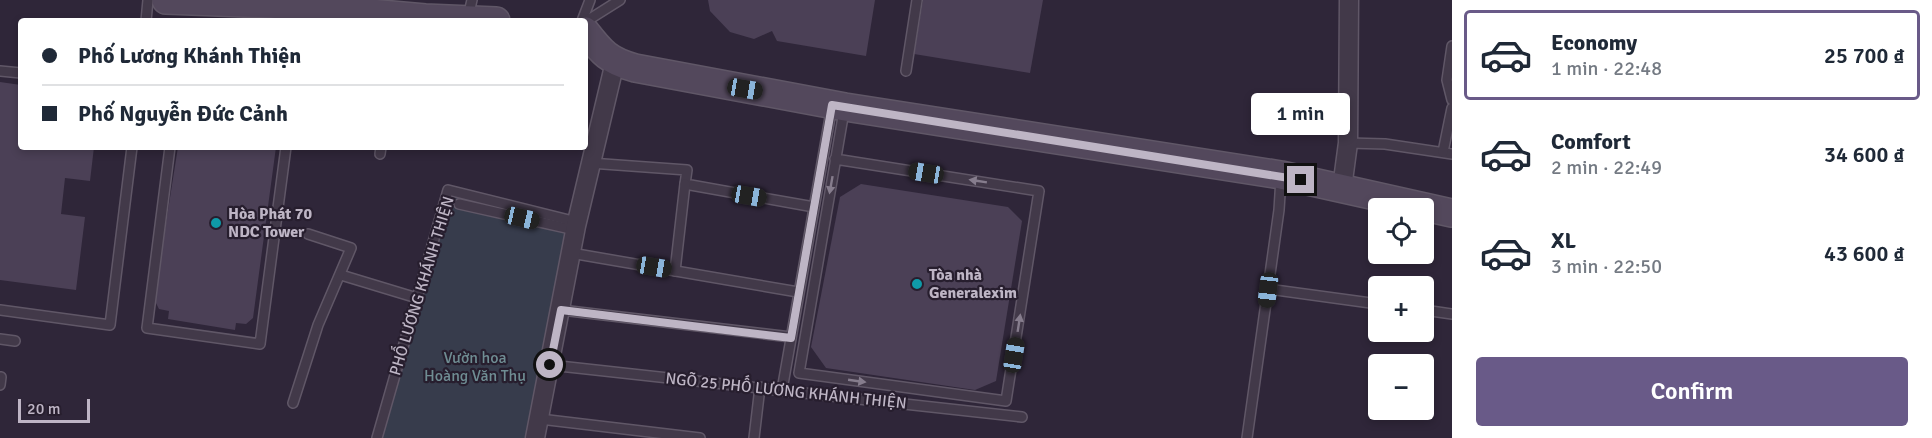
<!DOCTYPE html>
<html lang="en">
<head>
<meta charset="utf-8">
<style>
  :root { --surface:#fff; --page:#f6f6f7; --text:#1f2937; --muted:#747a83; --line:#e0e1e3; --accent:#695a88 }
  body { margin:0; font-family:Signika,sans-serif; background:var(--page); color:var(--text); height:100vh; display:flex; flex-direction:column; font-size:22px; white-space:nowrap }
  * { box-sizing:border-box; margin:0 }
  p { font-size:20px; color:var(--muted) }
  .icon { flex:none; width:33px; height:33px; fill:none; stroke:currentColor; stroke-width:2; stroke-linecap:round; stroke-linejoin:round }
  .map { position:relative; flex:1; overflow:hidden }
  .sheet { display:flex; flex-direction:column; background:var(--surface); width:480px }
  .sheet>* { flex:none }
  .guide { position:absolute; left:18px; top:18px; width:570px; height:132px; border-radius:6px; box-shadow:0 3px 9px #0003; display:grid; align-content:center; height:132px; padding:0 24px; background:var(--surface) }
  .fabs { position:absolute; left:1368px; top:198px; display:grid; gap:12px }
  .fabs a { display:grid; place-items:center; width:66px; height:66px; border-radius:6px; background:var(--surface); box-shadow:0 3px 9px #0003; font-size:30px }
  .scale { position:absolute; left:18px; bottom:15px; width:72px; box-sizing:border-box; padding-left:6px; border:3px solid #beb5c5; border-top:0; font-size:16px; line-height:21px; white-space:nowrap; color:#beb5c5; -webkit-text-stroke:4px #271e2e; paint-order:stroke }
  .end { position:absolute; width:27px; height:27px; margin:-14px; border:8px solid #beb5c5; background:#111; box-shadow:0 0 0 3px #111 }
  .from { border-radius:50% }
  .bubble { position:absolute; height:42px; border-radius:6px; background:var(--surface); box-shadow:0 3px 9px #0003; font-size:20px; font-weight:600; line-height:42px; text-align:center }
  .car { position:absolute; width:18px; height:36px; margin:-18px -9px; border-radius:8px; box-shadow:0 0 4px 2px #0007; background:linear-gradient(#222 24%,#8ab4d8 0 40%,#222 0 76%,#8ab4d8 0 86%,#222 0) }
  .guide b { display:flex; align-items:center; gap:21px; height:57px; font-size:22px }
  .guide b+b { border-top:2px solid var(--line) }
  .guide i { width:15px; height:15px; background:var(--text) }
  ul { padding:10px 0 0; list-style:none }
  li { display:flex; align-items:center; gap:18px; height:90px; margin:0 12px 9px; padding:0 12px; border:3px solid transparent; border-radius:6px }
  li div { flex:1 }
  li b { display:block; font-size:22px }
  li em { font-style:normal; font-weight:600 }
  li.on { border-color:var(--accent) }
  li>.icon { width:54px; height:54px; stroke-width:1.5 }
  .primary-button { display:flex; gap:12px; margin-top:auto; padding:12px 24px }
  .primary-button a { flex:1; height:69px; border-radius:6px; background:var(--accent); color:#fff; font-size:24px; font-weight:600; line-height:69px; text-align:center }
  main { display:flex; flex:1; min-height:0 }
  .map>svg:first-child { display:block }
  .green { fill:#373c4c }
  .building { fill:#4b4056 }
  .lines { fill:none; stroke-linecap:round; stroke-linejoin:round }
  .lane-casing { stroke:#605767; stroke-width:12 }
  .street-casing { stroke:#605767; stroke-width:21 }
  .secondary-casing { stroke:#605767; stroke-width:30 }
  .lane { stroke:#423949; stroke-width:9 }
  .street { stroke:#423949; stroke-width:18 }
  .secondary { stroke:#53485c; stroke-width:27 }
  .oneway { fill:#867d8d }
  .route { stroke:#beb5c5; stroke-width:8 }
  .culture-dot { fill:#0f9aa8; stroke:#271e2e; stroke-width:2 }
  .labels { text-anchor:middle; dominant-baseline:central; stroke-width:4.5; stroke-linejoin:round; paint-order:stroke }
  .poi-label { font-size:16px; font-weight:bold; fill:#beb5c5; stroke:#271e2e; text-anchor:start }
  .street-label { font-size:16px; fill:#beb5c5; stroke:#271e2e }
  .park-label { font-size:16px; fill:#6f8d93; stroke:#271e2e }
</style>
</head>
<body>
<main>
<div class="map">
<svg width="1452" height="438" viewBox="0 0 1452 438">
  <rect width="100%" height="100%" fill="#2f2639"/>
  <!-- green -->
  <polygon class="green" points="451,195 573,224 530,438 382,438"/>
  <!-- building -->
  <g class="building">
    <polygon points="708,0 875,0 866,56 777,41 772,31 754,39 730,32 710,11"/>
    <polygon points="923,0 1043,0 1030,73 914,54"/>
    <polygon points="0,82 21,85 21,147 94,147 90,181 65,178 61,214 85,217 76,290 0,280"/>
    <polygon points="178,147 276,147 253,318 246,324 236,323 235,330 168,319 169,311 159,309 154,299"/>
    <polygon points="861,184 1008,207 1022,221 996,381 975,390 826,368 811,347 840,197"/>
  </g>
  <g class="lines">
    <!-- lane casing -->
    <g class="lane-casing">
      <g id="lane">
        <polyline points="468,17 472,0"/>
        <polyline points="146,21 148,0"/>
        <polyline points="582,21 590,0"/>
        <polyline points="585,22 620,0"/>
        <polyline points="1452,46 1447,80 1452,100"/>
        <polyline points="0,71 21,73"/>
        <polyline points="906,71 917,0"/>
        <polyline points="1348,143 1385,144 1452,154"/>
        <polyline points="170,147 147,328 260,344 286,147"/>
        <polyline points="1443,152 1452,108"/>
        <polyline points="380,154 381,147"/>
        <polyline points="835,159 1039,191 1006,401 799,373 844,111"/>
        <polyline points="590,163 687,170 685,184 814,207"/>
        <polyline points="459,204 575,230"/>
        <polyline points="571,253 798,292"/>
        <polyline points="675,271 685,184"/>
        <polyline points="341,275 417,298"/>
        <polyline points="1268,289 1378,304"/>
        <polyline points="0,310 110,325 132,147"/>
        <polyline points="561,310 791,337"/>
        <polyline points="1424,310 1452,314"/>
        <polyline points="0,339 15,341"/>
        <polyline points="550,365 1022,417"/>
        <polyline points="0,385 1,377"/>
        <polyline points="782,390 832,106"/>
        <polyline points="293,403 318,325 351,248 308,234"/>
        <polyline points="540,419 700,438"/>
        <polyline points="377,438 448,190 577,222"/>
        <polyline points="754,438 760,387"/>
        <polyline points="1247,438 1279,210 1281,178"/>
      </g>
    </g>
    <!-- street casing -->
    <g class="street-casing">
      <g id="street">
        <polyline points="1342,188 1348,143 1349,0"/>
        <polyline points="535,438 576,226 615,62"/>
      </g>
    </g>
    <!-- secondary casing -->
    <g class="secondary-casing">
      <g id="secondary">
        <polyline points="166,0 271,4 425,18 496,21"/>
        <path d="M585,31C602,53 609,61 635,68L845,107L1281,175L1452,213"/>
      </g>
    </g>
    <!-- lane -->
    <use href="#lane" class="lane"/>
    <!-- street -->
    <use href="#street" class="street"/>
    <!-- secondary -->
    <use href="#secondary" class="secondary"/>
  </g>
  <!-- one-way arrows -->
  <defs><path id="oneway-solid" d="M-6-.8H1V-3.2L6.5 0L1 3.2V.8H-6Z" transform="scale(1.5)"/></defs>
  <g class="oneway">
    <use href="#oneway-solid" transform="translate(978 181) rotate(-171)"/>
    <use href="#oneway-solid" transform="translate(831 185) rotate(100)"/>
    <use href="#oneway-solid" transform="translate(1019 323) rotate(-81)"/>
    <use href="#oneway-solid" transform="translate(857 381) rotate(8)"/>
  </g>
  <g class="lines">
    <!-- route -->
    <polyline class="route" points="550,365 561,310 791,338 832,105 1301,180"/>
  </g>
  <!-- markers -->
  <g class="culture-dot">
    <circle cx="216" cy="223" r="6"/>
    <circle cx="917" cy="284" r="6"/>
  </g>
  <g class="labels">
    <!-- poi labels -->
    <g class="poi-label">
      <text x="228" y="214">Hòa Phát 70<tspan x="228" dy="18">NDC Tower</tspan></text>
      <text x="929" y="275">Tòa nhà<tspan x="929" dy="18">Generalexim</tspan></text>
    </g>
    <!-- street labels -->
    <g class="street-label">
      <text transform="translate(422 286) rotate(-73)">PHỐ LƯƠNG KHÁNH THIỆN</text>
      <text transform="translate(786 391) rotate(6)">NGÕ 25 PHỐ LƯƠNG KHÁNH THIỆN</text>
    </g>
    <!-- park labels -->
    <g class="park-label">
      <text x="475" y="358">Vườn hoa<tspan x="475" dy="18">Hoàng Văn Thụ</tspan></text>
    </g>
  </g>
</svg>
<div class="fabs">
<a><svg class="icon" aria-label="locate" viewBox="0 0 24 24"><circle cx="12" cy="12" r="6"/><path d="M12 2v4M12 18v4M2 12h4M18 12h4"/></svg></a>
<a>+</a>
<a>−</a>
</div>
<div class="scale">20 m</div>
<i class="end from" style="left:550px;top:365px"></i>
<i class="end" style="left:1301px;top:180px"></i>
<div class="bubble" style="left:1251px;top:93px;width:99px">1 min</div>
<i class="car" style="left:745px;top:89px;rotate:100deg"></i>
<i class="car" style="left:926px;top:173px;rotate:279deg"></i>
<i class="car" style="left:749px;top:196px;rotate:100deg"></i>
<i class="car" style="left:522px;top:218px;rotate:103deg"></i>
<i class="car" style="left:654px;top:267px;rotate:99deg"></i>
<i class="car" style="left:1268px;top:290px;rotate:187deg"></i>
<i class="car" style="left:1014px;top:355px;rotate:9deg"></i>
<div class="guide">
<b><i class="from"></i>Phố Lương Khánh Thiện</b>
<b><i></i>Phố Nguyễn Đức Cảnh</b>
</div>
</div>
<section class="sheet">
<ul>
<li class="on"><svg class="icon" aria-label="car" viewBox="0 0 24 24"><path d="M5 17H2v-5l4-1 3-4h7l3 4 3 1v5h-3M9 17h6M6 11h13"/><circle cx="7" cy="17" r="2"/><circle cx="17" cy="17" r="2"/></svg><div><b>Economy</b><p>1 min · 22:48</p></div><em>25 700 ₫</em></li>
<li><svg class="icon" aria-label="car" viewBox="0 0 24 24"><path d="M5 17H2v-5l4-1 3-4h7l3 4 3 1v5h-3M9 17h6M6 11h13"/><circle cx="7" cy="17" r="2"/><circle cx="17" cy="17" r="2"/></svg><div><b>Comfort</b><p>2 min · 22:49</p></div><em>34 600 ₫</em></li>
<li><svg class="icon" aria-label="car" viewBox="0 0 24 24"><path d="M5 17H2v-5l4-1 3-4h7l3 4 3 1v5h-3M9 17h6M6 11h13"/><circle cx="7" cy="17" r="2"/><circle cx="17" cy="17" r="2"/></svg><div><b>XL</b><p>3 min · 22:50</p></div><em>43 600 ₫</em></li>
</ul>
<div class="primary-button"><a>Confirm</a></div>
</section>
</main>
</body>
</html>
